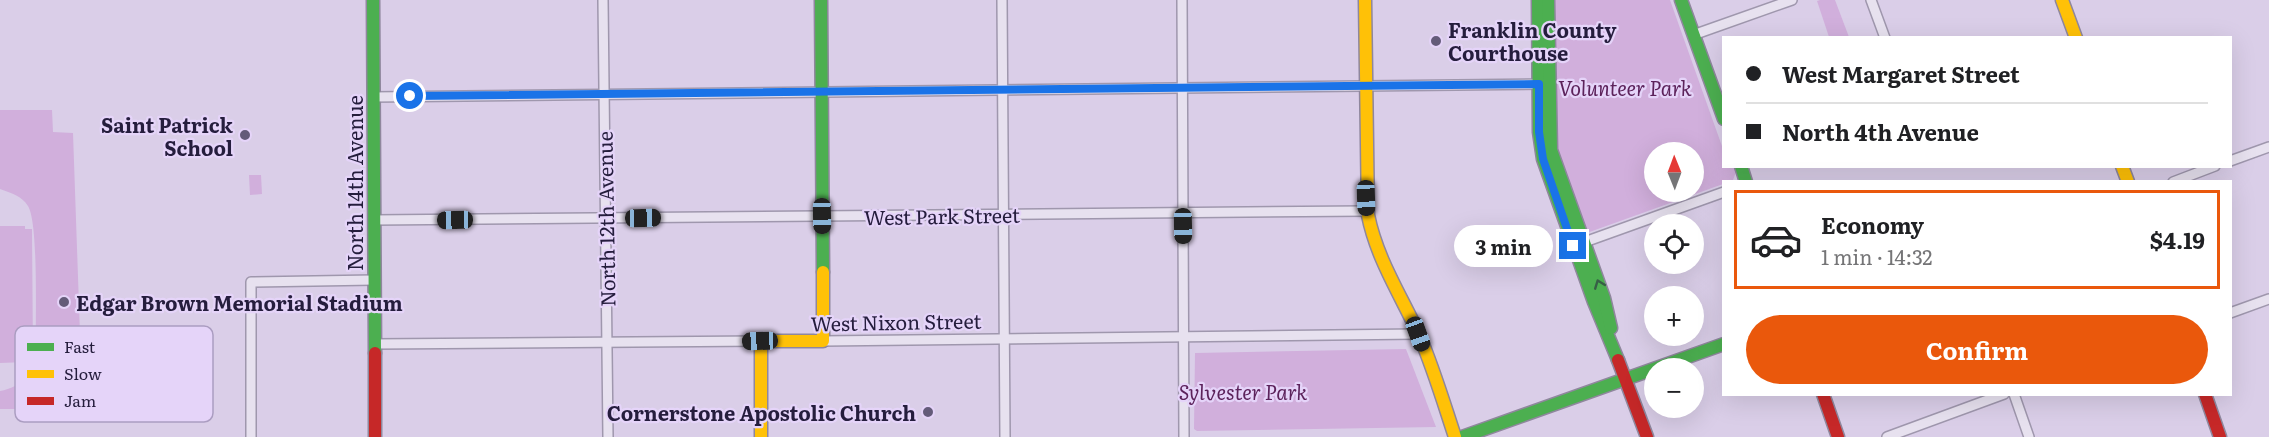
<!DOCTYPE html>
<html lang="en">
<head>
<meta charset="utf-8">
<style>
  :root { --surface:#fff; --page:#f2f2f2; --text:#202124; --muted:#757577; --line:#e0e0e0; --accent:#ea580c }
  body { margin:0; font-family:Literata,serif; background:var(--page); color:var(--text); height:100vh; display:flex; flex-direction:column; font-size:22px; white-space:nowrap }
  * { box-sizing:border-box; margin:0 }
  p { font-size:20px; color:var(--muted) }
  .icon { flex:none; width:33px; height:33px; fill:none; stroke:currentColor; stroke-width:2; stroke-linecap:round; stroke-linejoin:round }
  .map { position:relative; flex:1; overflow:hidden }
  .sheet { position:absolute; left:1722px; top:180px; width:510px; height:216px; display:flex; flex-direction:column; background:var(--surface); border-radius:0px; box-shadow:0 6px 24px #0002 }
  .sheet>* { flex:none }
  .guide { position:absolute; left:1722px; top:36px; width:510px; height:132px; border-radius:0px; box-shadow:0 6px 24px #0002; display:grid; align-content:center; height:132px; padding:0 24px; background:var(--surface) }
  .needle { width:39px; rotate:359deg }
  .fabs { position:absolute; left:1644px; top:142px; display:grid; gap:12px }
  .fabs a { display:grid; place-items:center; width:60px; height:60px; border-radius:50%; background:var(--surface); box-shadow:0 6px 24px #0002; font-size:30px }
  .end { position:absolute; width:27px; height:27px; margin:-14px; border:8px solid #1a73e8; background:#fff; box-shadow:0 0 0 3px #fff }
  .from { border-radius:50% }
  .bubble { position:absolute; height:42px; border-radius:21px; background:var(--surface); box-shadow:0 6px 24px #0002; font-size:20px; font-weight:700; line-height:42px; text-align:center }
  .car { position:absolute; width:18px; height:36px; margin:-18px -9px; border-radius:8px; box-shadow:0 0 4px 2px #0007; background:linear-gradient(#222 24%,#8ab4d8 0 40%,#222 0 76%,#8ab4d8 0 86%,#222 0) }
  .guide b { display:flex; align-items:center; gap:21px; height:57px; font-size:22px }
  .guide b+b { border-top:2px solid var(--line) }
  .guide i { width:15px; height:15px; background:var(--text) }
  ul { padding:10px 0 0; list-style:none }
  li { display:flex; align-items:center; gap:18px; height:99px; margin:0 12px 9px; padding:0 12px; border:3px solid transparent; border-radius:0px }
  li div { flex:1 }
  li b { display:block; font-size:22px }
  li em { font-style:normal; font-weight:700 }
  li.current { border-color:var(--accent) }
  li>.icon { width:54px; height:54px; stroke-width:1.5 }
  .primary-button { display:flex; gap:12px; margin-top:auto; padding:12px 24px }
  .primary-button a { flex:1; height:69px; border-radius:36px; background:var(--accent); color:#fff; font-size:24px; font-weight:700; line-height:69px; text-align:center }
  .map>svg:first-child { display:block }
  .green { fill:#d1afdc; fill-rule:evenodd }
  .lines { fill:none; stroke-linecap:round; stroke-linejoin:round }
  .street-casing { stroke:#9f97ad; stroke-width:12 }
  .fast-casing { stroke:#8f879d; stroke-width:15 }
  .slow-casing { stroke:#8f879d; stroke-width:15 }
  .jam-casing { stroke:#8f879d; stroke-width:15 }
  .street { stroke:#e7e1ef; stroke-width:9 }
  .fast { stroke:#4caf50; stroke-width:12 }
  .slow { stroke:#ffc107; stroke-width:12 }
  .jam { stroke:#c62828; stroke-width:12 }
  .oneway { stroke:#375f46 }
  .route { stroke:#1a73e8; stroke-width:8 }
  .poi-dot { fill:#645b79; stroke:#e5d4f9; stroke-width:2 }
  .labels { text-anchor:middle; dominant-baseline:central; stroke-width:4.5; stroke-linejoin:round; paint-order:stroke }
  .poi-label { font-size:20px; font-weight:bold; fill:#251d3d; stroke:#e5d4f9; text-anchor:start }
  .park-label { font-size:20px; font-style:italic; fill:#5c225b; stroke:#e5d4f9 }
  .street-label { font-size:20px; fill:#251d3d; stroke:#e5d4f9 }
  .key { fill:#e5d4f9; stroke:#ab9dc1; stroke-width:1.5 }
  .key-label { font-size:16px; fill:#251d3d }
</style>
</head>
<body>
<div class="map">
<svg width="2269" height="437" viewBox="0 0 2269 437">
  <rect width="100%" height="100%" fill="#dacee8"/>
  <!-- green -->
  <g class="green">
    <path d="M1552,0H1670L1723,149L1724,166L1734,167L1736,172L1733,180L1724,182L1723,184L1584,234L1554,148ZM1654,153H1694V192H1654Z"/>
    <polygon points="1820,0 1835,0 1849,37 1829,37 1817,1"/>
    <path d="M0,110H52L53,132L73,133L81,363L69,389L68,400L59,401L54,409H0V391C22,387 33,373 36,351C35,324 39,224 28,206C22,196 11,193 0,189Z"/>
    <polygon points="249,175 261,175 262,194 250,195"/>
    <polygon points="0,226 25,226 25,229 32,229 33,357 26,358 26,362 0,363"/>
    <polygon points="1406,349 1436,427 1197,431 1194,429 1195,353"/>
  </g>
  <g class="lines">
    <!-- street casing -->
    <g class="street-casing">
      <g id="street">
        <polyline points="603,0 608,437"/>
        <polyline points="1002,0 1005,437"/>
        <polyline points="1182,0 1184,437"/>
        <polyline points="1871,0 1885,38"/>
        <polyline points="1693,35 1792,0"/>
        <polyline points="373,97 1543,84"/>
        <polyline points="2230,161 2269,147"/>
        <polyline points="2173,182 2215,166"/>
        <polyline points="374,220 1366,211"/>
        <polyline points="1579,244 1724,192"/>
        <polyline points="2230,313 2269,299"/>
        <polyline points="823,341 1418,334"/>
        <polyline points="375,344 761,341"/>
        <polyline points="2014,394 2029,437"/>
        <polyline points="251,437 251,282 374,280"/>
        <polyline points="1887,437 2004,394"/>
      </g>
    </g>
    <!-- fast casing -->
    <g class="fast-casing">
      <g id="fast">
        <polyline points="373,0 375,353"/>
        <polyline points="821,0 823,272"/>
        <polyline points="1538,0 1539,132 1543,159 1594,302 1618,360"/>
        <polyline points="1548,0 1551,150 1604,298 1611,328"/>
        <polyline points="1681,0 1724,119"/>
        <polyline points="1741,166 1746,182"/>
        <polyline points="1462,437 1724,344"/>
      </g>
    </g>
    <!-- slow casing -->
    <g class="slow-casing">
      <g id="slow">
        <path d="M1365,0L1368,215C1377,260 1402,297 1420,337C1434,370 1444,404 1455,437"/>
        <polyline points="2062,0 2076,38"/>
        <polyline points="2122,166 2128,182"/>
        <polyline points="761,437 761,341 823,341 823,272"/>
      </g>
    </g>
    <!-- jam casing -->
    <g class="jam-casing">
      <g id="jam">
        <polyline points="375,353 375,437"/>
        <polyline points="1618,360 1647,437"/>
        <polyline points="1823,394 1838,437"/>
        <polyline points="2205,394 2220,437"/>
      </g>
    </g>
    <!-- street -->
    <use href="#street" class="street"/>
    <!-- fast -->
    <use href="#fast" class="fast"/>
    <!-- slow -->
    <use href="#slow" class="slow"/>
    <!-- jam -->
    <use href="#jam" class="jam"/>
  </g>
  <!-- one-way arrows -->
  <defs><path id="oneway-chevron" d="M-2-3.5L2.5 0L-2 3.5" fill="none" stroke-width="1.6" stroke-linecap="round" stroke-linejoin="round" transform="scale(1.5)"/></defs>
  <use class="oneway" href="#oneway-chevron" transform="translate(1599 284) rotate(-111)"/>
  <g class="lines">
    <!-- route -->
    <polyline class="route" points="410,96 1539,84 1539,132 1543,159 1573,246"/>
  </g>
  <!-- markers -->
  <g class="poi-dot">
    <circle cx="1436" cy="41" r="6"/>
    <circle cx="245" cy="135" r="6"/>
    <circle cx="64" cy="302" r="6"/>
    <circle cx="928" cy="412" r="6"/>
  </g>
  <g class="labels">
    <!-- poi labels -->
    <g class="poi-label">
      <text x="1448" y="29">Franklin County<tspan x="1448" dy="23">Courthouse</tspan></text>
      <text x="233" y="124" text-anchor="end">Saint Patrick<tspan x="233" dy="23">School</tspan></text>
      <text x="76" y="302">Edgar Brown Memorial Stadium</text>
      <text x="916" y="412" text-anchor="end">Cornerstone Apostolic Church</text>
    </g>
    <!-- park labels -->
    <g class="park-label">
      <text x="1625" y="87">Volunteer Park</text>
      <text x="1243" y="391">Sylvester Park</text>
    </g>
    <!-- street labels -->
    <g class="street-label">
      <text transform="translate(354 183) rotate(-90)">North 14th Avenue</text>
      <text transform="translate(942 215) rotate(-1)">West Park Street</text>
      <text transform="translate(605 219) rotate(-91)">North 12th Avenue</text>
      <text transform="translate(896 321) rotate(-1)">West Nixon Street</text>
    </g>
  </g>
  <!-- legend -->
  <rect x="15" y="326" width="198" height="96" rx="9" class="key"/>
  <rect x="27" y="343" width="27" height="8" fill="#4caf50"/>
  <rect x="27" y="370" width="27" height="8" fill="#ffc107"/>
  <rect x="27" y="397" width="27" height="8" fill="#c62828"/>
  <g class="key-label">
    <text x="64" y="353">Fast</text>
    <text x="64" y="380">Slow</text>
    <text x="64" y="407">Jam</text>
  </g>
</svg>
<div class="fabs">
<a><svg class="needle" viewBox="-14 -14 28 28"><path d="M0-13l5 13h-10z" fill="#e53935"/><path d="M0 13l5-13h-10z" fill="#757577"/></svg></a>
<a><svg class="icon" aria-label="locate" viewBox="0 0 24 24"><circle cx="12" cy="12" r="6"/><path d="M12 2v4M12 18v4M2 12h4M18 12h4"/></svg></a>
<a>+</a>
<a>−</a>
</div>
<i class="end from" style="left:410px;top:96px"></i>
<i class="end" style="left:1573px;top:246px"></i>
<div class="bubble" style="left:1454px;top:225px;width:99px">3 min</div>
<i class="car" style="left:1366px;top:198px;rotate:178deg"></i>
<i class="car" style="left:822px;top:216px;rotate:179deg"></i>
<i class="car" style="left:643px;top:218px;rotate:89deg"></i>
<i class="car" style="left:455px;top:220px;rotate:269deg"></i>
<i class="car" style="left:1183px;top:226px;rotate:179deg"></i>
<i class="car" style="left:1418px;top:334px;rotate:160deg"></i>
<i class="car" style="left:760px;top:341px;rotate:268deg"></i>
<div class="guide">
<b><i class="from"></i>West Margaret Street</b>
<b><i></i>North 4th Avenue</b>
</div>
<section class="sheet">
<ul>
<li class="current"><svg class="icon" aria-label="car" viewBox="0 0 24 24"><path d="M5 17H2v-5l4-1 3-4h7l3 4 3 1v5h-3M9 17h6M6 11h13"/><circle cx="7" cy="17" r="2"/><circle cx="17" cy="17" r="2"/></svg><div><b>Economy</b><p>1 min · 14:32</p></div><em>$4.19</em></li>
</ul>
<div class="primary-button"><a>Confirm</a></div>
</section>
</div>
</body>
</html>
